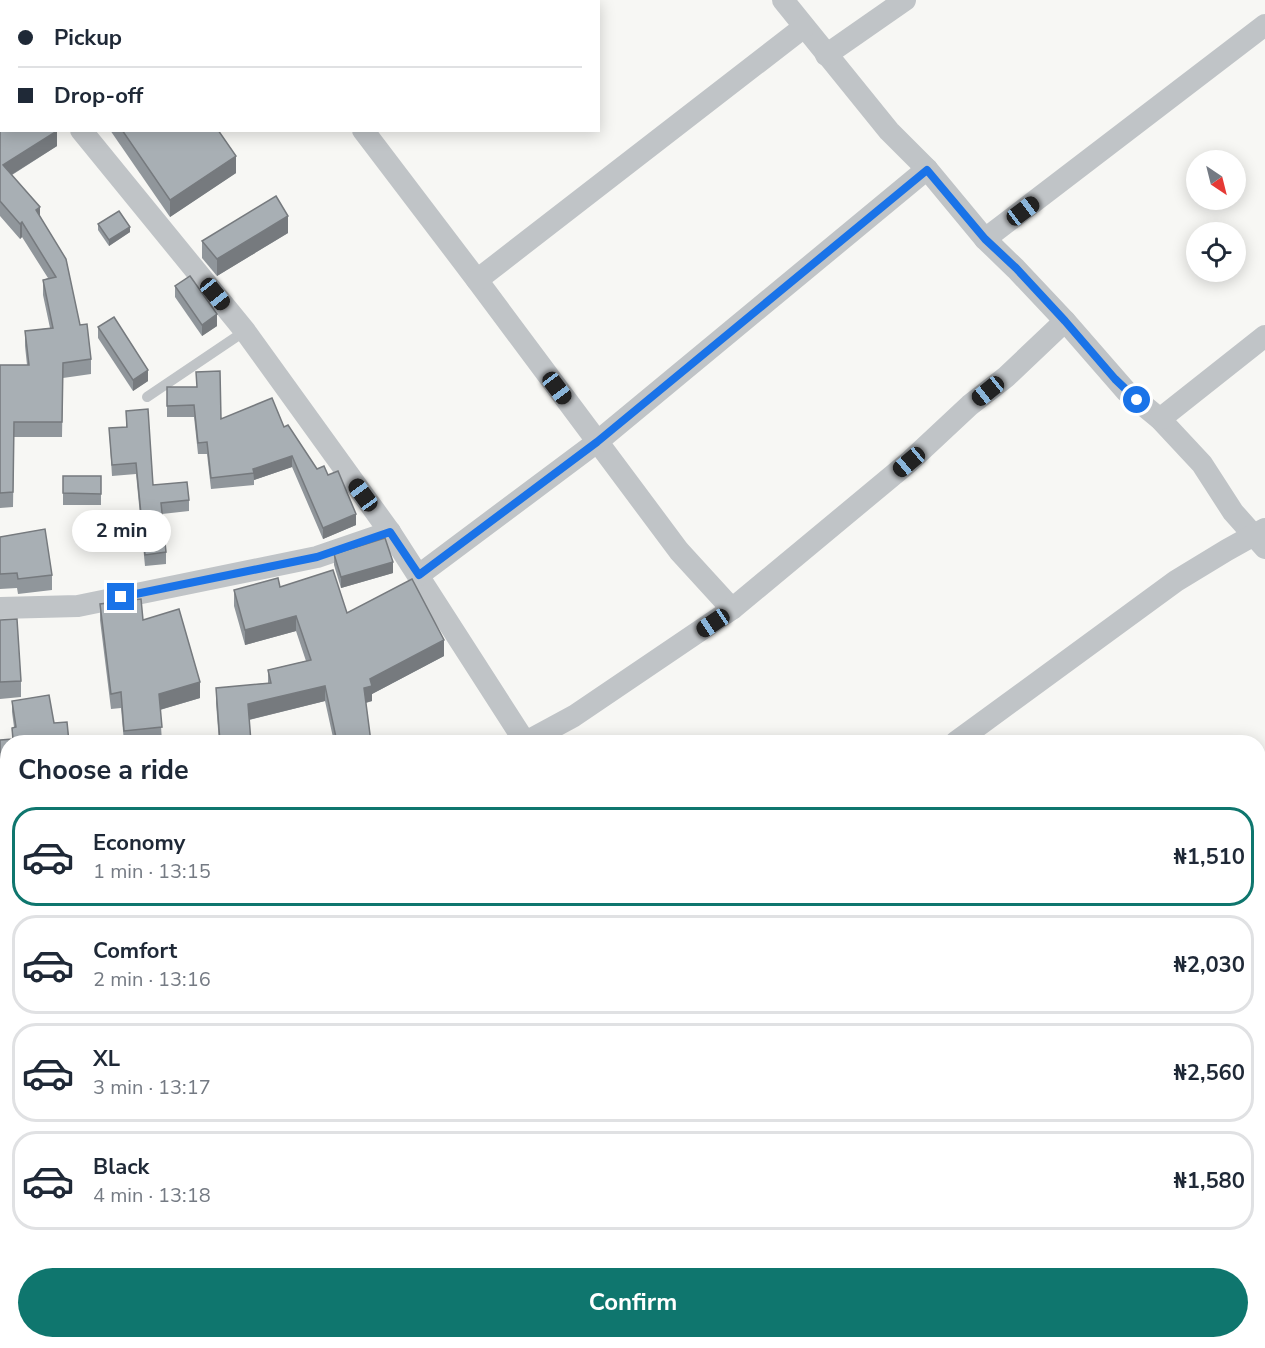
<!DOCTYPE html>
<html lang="en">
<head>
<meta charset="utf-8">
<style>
  :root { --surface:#fff; --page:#f6f6f7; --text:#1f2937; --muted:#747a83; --line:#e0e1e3; --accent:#0f766e }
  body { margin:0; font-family:"Nunito Sans",sans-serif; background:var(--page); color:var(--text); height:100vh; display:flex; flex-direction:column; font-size:22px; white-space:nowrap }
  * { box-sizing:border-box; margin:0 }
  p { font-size:20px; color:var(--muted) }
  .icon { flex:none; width:33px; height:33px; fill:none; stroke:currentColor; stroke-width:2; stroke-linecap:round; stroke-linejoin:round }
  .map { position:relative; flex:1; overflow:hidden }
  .details { position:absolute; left:0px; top:735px; width:1266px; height:614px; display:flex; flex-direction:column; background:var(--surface); border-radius:24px 24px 0 0; box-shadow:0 3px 15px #0003 }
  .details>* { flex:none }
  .top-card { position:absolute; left:0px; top:0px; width:600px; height:132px; box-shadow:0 3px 15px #0003; display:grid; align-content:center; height:132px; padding:0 18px; background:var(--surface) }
  .needle { width:39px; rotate:145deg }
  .buttons { position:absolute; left:1186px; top:150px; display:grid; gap:12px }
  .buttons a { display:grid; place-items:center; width:60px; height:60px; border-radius:50%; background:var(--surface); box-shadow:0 3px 15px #0003; font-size:30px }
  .end { position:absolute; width:27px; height:27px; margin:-14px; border:8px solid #1a73e8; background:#fff; box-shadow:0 0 0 3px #fff }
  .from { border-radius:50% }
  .bubble { position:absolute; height:42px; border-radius:21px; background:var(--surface); box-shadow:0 3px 15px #0003; font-size:20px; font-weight:700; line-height:42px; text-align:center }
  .car { position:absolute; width:18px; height:36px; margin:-18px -9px; border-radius:8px; box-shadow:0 0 4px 2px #0007; background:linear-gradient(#222 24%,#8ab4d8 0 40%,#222 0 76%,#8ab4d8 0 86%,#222 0) }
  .top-card b { display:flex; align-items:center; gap:21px; height:57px; font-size:22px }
  .top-card b+b { border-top:2px solid var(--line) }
  .top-card i { width:15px; height:15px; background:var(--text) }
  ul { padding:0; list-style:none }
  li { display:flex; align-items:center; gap:18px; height:99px; margin:0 12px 9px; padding:0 6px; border:3px solid var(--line); border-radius:24px }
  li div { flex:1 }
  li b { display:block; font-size:22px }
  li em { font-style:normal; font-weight:700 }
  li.current { border-color:var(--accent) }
  li>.icon { width:54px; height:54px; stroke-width:1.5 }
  h2 { padding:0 18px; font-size:27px; line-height:72px }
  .action { display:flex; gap:12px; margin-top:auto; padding:12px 18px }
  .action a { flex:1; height:69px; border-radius:36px; background:var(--accent); color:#fff; font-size:24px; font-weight:700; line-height:69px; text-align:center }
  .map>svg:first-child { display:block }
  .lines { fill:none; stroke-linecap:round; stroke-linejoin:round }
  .stream { stroke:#bac4c8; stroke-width:6 }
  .service { stroke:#c0c4c7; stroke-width:10 }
  .minor { stroke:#c0c4c7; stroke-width:22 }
  .wall { fill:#90969b }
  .shaded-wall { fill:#767a7e }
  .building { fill:#a8afb4; stroke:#767a7e; stroke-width:1.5 }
  .route { stroke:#1a73e8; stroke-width:8 }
</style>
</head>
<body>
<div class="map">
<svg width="1265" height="1348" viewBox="0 0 1265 1348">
  <rect width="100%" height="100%" fill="#f7f7f4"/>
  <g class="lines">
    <!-- stream -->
    <g class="stream">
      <polyline points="1258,973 1265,973"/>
      <polyline points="1163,1341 1163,1348"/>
    </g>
    <!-- service -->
    <polyline class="service" points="147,397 245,331"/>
    <!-- minor -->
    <g class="minor">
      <polyline points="254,0 256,2"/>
      <polyline points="783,0 889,131 927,169 985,239 1016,269 1065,321 1126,391 1160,419 1202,464 1233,512 1265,548"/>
      <polyline points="447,2 449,0"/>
      <polyline points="0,20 2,22"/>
      <polyline points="826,55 905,0"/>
      <polyline points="81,130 245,331 390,532 525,742"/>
      <polyline points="363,130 477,280 679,551 732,609"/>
      <polyline points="985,239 1265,25"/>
      <polyline points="477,280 804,27"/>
      <polyline points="1160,419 1265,336"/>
      <polyline points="419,575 597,442 927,169"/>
      <polyline points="0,608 78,606 317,557 390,532"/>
      <polyline points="526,742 574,716 732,609 909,462 970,405 1006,377 1065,321"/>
      <polyline points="956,742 1176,581 1227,550 1265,529"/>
      <polyline points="1258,815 1265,810"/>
      <polyline points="0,843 8,841"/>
      <polyline points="0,1034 8,1033"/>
      <polyline points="1258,1131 1265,1129"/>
      <polyline points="0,1184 8,1214"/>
      <polyline points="0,1259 8,1257"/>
      <polyline points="276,1341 280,1348"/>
      <polyline points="1033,1341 1035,1348"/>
      <polyline points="555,1348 555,1341"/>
    </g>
  </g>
  <!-- wall -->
  <g class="wall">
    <polygon points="78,0 248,0 249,2 79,2"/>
    <polygon points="0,130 57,146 12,175 40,217 80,325 91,359 91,374 63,378 62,437 14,437 13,507 0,508 0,365 27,365 25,346 25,331 50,328 43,295 43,280 48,278 22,237 20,239 0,216"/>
    <polygon points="110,130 218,130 236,173 170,217"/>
    <polygon points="98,224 130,232 109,246 98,230"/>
    <polygon points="288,233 217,276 202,258 202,241"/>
    <polygon points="175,286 217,326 202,336 175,297"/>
    <polygon points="98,327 148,381 133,391 98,338"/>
    <polygon points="167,387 221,419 284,427 317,469 328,475 356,525 323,539 292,467 254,480 254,485 211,489 207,454 198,454 194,417 167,417"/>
    <polygon points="126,411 153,485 189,500 189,511 162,514 166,552 166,564 145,566 136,474 112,476 109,428 126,427"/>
    <rect x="63" y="476" width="38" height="29"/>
    <polygon points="0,537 52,575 52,590 18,594 17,588 0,589"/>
    <polygon points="334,554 393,573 341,588 334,565"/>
    <polygon points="280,587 347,613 444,656 372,694 372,701 366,703 371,742 334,742 325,701 249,720 251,742 219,742 216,703 216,688 268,683 268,670 306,661 296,631 245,645 234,606 234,590"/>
    <polygon points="100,604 143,620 200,698 160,710 162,742 124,742 121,708 111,709 100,620"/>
    <polygon points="0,620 21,681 21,697 0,699"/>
    <polygon points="12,701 54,723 8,742 8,816 0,817 0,740 12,739 12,728 14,727 12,712"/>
    <rect x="0" y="846" width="8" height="81"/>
    <rect x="0" y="1034" width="8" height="34"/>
    <polygon points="1265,1176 1265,1273 1258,1270 1258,1190 1260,1190"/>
    <polygon points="83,1341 165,1341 168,1348 63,1348"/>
    <polygon points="585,1341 754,1341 755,1348 598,1348 598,1345 585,1346"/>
  </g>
  <!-- shaded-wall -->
  <g class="shaded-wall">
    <polygon points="10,0 24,0 22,2 10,2"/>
    <polygon points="105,0 125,0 125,2 103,2"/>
    <polygon points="57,131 57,146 3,180 3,165"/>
    <polygon points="236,156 236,173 170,217 170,200"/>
    <polygon points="40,207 40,222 36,210"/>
    <polygon points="288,216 288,233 217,276 217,259"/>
    <polygon points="22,222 22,237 20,239 20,224"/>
    <polygon points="130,227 130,232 109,246 109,240"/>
    <polygon points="217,314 217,326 202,336 202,325"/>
    <polygon points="148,370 148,381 133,391 133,380"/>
    <polygon points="292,456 292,467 254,480 253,469"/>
    <polygon points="356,514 356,525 323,539 323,528"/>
    <polygon points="393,562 393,573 341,588 341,577"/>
    <polygon points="296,616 296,631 245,645 245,630"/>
    <polygon points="444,640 444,656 372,694 372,701 364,703 364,688 370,679"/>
    <polygon points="200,682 200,698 159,710 159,694"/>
    <polygon points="325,686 325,701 248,720 248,704"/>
    <polygon points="44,1341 67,1341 53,1348 30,1348"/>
    <polygon points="136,1341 148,1341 148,1348 115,1348"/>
    <polygon points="441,1341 443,1341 442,1348 439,1348"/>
    <polygon points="1221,1341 1223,1341 1222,1348 1220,1348"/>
    <polygon points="755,1342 755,1348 742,1348"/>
  </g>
  <!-- building -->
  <g class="building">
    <polygon points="90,0 105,0 103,2 91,2"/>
    <polygon points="136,0 248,0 249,2 137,2"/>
    <polygon points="328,0 366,0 368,2 326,2"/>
    <polygon points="2,129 2,130 57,131 3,165 40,207 36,210 66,259 80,325 87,324 91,359 63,363 62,422 14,422 13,492 0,493 0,365 29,365 25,331 53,328 43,280 56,277 22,222 20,224 0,201 0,130"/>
    <polygon points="122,130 218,130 236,156 170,200"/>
    <polygon points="276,196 288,216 217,259 202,241"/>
    <polygon points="119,211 130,227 109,240 98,224"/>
    <polygon points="190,276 217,314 202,325 175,286"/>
    <polygon points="114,317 148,370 133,380 98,327"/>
    <polygon points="220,371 221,419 272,398 284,427 288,425 317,469 324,466 328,475 338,471 356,514 323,528 292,456 253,469 254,473 211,478 207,442 198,443 194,405 167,406 167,387 197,387 196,372"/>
    <polygon points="148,409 153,485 187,482 189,500 161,503 166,552 145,555 136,463 112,465 109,428 127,427 126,411"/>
    <polygon points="63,476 101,476 101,494 63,493"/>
    <polygon points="45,529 52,575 18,579 17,573 0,574 0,537"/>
    <polygon points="385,538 393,562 341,577 334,554"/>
    <polygon points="333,570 347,613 412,579 444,640 370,679 372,686 364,688 371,742 337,742 325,686 248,704 251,742 220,742 216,688 271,683 268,670 311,660 296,616 245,630 234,590 278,578 280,587"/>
    <polygon points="141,599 143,620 179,609 200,682 159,694 162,727 124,731 121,692 111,694 100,604"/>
    <polygon points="17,619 21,681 0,682 0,620"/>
    <polygon points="49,695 54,723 67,722 69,742 8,742 8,805 0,806 0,740 13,739 12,728 16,727 12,701"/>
    <polygon points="0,846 8,846 8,912 0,913"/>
    <polygon points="0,1034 8,1034 8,1054 0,1055"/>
    <polygon points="1264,1176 1265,1176 1265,1257 1258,1254 1258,1190 1260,1190"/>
    <polygon points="8,1336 8,1341 44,1341 30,1348 1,1348 0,1345 0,1340"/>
    <polygon points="83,1341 136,1341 115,1348 63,1348"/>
    <polygon points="149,1341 165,1341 168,1348 152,1348"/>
    <polygon points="293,1341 308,1341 313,1348 293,1348 292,1347"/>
    <polygon points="358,1341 364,1341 369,1348 349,1348"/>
    <polygon points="410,1341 441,1341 439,1348 398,1348"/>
    <polygon points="598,1341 754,1341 755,1342 742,1348 598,1348"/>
    <polygon points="1201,1341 1221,1341 1220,1348 1200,1348"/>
  </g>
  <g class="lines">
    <!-- route -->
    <polyline class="route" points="121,597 317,557 390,532 419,575 597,442 927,170 985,239 1016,268 1065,321 1115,379 1137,400"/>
  </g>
</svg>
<div class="buttons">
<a><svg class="needle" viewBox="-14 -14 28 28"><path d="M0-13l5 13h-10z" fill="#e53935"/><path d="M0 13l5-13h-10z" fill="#747a83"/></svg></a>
<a><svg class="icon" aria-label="locate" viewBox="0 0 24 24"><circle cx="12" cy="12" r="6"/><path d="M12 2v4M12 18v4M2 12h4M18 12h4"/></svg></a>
</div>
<i class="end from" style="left:1137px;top:400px"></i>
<i class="end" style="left:121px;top:597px"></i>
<div class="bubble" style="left:72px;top:510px;width:99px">2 min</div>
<i class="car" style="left:1023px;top:211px;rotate:53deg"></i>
<i class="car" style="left:215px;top:294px;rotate:141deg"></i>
<i class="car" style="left:557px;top:388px;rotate:143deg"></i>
<i class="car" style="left:988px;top:391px;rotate:231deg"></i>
<i class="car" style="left:909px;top:462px;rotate:230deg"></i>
<i class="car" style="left:363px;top:495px;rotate:324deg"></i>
<i class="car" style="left:713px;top:623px;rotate:236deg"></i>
<div class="top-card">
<b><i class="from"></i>Pickup</b>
<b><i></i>Drop-off</b>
</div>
<section class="details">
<h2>Choose a ride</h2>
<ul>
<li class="current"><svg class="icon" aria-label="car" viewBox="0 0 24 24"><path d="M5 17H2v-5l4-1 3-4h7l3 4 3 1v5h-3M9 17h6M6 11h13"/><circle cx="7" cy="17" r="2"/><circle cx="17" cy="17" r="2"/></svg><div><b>Economy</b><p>1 min · 13:15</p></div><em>₦1,510</em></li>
<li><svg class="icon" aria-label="car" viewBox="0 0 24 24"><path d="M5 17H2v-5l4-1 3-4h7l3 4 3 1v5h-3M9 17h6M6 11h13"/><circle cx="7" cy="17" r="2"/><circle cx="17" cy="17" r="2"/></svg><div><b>Comfort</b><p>2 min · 13:16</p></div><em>₦2,030</em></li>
<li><svg class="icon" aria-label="car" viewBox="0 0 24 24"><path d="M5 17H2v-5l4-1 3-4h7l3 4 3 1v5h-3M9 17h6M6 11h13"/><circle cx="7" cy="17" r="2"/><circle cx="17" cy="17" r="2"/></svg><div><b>XL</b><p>3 min · 13:17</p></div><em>₦2,560</em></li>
<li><svg class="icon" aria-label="car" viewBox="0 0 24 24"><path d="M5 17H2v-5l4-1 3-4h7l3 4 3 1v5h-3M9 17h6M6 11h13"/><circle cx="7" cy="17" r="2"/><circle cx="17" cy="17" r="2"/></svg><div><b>Black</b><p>4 min · 13:18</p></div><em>₦1,580</em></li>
</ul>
<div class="action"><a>Confirm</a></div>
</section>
</div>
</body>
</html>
